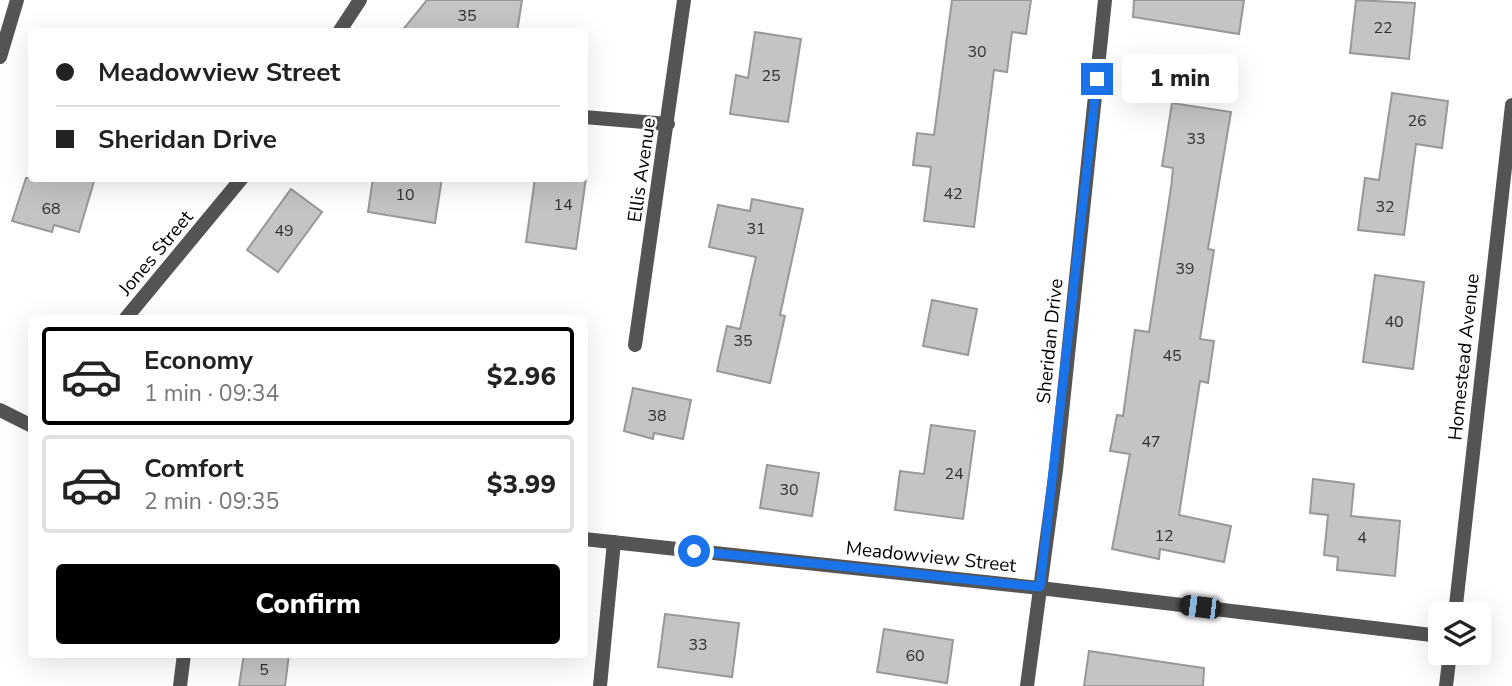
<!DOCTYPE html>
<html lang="en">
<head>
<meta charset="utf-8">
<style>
  :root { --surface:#fff; --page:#f2f2f2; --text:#222; --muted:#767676; --line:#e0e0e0; --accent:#000 }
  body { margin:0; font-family:"Nunito Sans",sans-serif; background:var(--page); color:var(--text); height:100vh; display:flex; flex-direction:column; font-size:26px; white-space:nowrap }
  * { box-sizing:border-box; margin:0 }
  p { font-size:23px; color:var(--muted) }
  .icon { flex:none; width:38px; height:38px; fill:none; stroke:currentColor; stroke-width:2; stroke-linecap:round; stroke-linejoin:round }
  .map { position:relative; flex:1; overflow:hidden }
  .details { position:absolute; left:28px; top:315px; width:560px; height:343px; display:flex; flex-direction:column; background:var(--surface); border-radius:7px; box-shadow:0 7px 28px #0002 }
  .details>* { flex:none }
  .top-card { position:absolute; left:28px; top:28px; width:560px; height:154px; border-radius:7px; box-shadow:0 7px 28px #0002; display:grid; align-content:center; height:154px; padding:0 28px; background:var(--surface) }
  .buttons { position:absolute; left:1428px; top:602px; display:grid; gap:14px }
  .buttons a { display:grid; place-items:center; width:63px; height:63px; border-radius:7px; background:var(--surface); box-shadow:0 7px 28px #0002; font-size:35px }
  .end { position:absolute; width:32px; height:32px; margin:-16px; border:9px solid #1a73e8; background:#fff; box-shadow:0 0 0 4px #fff }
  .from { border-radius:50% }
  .bubble { position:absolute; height:49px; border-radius:7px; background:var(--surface); box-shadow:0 7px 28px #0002; font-size:23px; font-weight:800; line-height:49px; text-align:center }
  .car { position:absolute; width:21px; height:42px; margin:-21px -10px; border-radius:9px; box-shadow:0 0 5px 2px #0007; background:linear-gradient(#222 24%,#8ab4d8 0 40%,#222 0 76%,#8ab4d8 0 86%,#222 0) }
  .top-card b { display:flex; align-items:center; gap:24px; height:66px; font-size:26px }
  .top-card b+b { border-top:2px solid var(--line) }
  .top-card i { width:18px; height:18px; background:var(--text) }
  ul { padding:12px 0 0; list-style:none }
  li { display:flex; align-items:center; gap:21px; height:98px; margin:0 14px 10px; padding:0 14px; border:4px solid var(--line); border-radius:7px }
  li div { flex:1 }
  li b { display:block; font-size:26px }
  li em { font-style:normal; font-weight:800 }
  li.current { border-color:var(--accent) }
  li>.icon { width:63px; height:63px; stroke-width:1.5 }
  .action { display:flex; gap:14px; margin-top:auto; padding:14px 28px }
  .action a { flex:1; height:80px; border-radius:7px; background:var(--accent); color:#fff; font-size:28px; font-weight:800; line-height:80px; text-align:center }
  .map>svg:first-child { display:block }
  .building { fill:#c4c4c4; stroke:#989898; stroke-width:2 }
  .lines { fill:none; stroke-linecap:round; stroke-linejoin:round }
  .minor { stroke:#545454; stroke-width:14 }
  .route { stroke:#1a73e8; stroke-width:9 }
  .labels { text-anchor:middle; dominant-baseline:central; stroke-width:5; stroke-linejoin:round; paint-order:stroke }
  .number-label { font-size:16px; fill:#313131 }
  .street-label { font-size:19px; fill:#000; stroke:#fff }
</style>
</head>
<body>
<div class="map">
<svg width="1512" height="686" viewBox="0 0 1512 686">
  <rect width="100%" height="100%" fill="#fff"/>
  <!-- building -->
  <g class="building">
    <polygon points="427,0 522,0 517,32 401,32"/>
    <polygon points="952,0 1031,0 1026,34 1012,32 1007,72 994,70 974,227 924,221 931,167 913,165 917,133 934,135"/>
    <polygon points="1134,0 1244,0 1239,34 1133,17"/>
    <polygon points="1356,0 1415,3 1409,59 1350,53"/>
    <polygon points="755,32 801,39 788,122 730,114 736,75 748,78"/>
    <polygon points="1392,93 1448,101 1442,148 1416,144 1404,235 1358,230 1365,178 1379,180"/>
    <polygon points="1172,103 1231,112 1208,249 1214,250 1200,339 1214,341 1208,383 1200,381 1179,515 1231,526 1224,562 1160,549 1159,559 1112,549 1130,454 1110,451 1117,415 1123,416 1135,330 1149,332 1171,188 1173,168 1162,166"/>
    <polygon points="26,178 95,178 79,232 54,225 52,232 12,221"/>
    <polygon points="373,178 442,178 435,223 368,212"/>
    <polygon points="535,178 586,178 576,249 526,242"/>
    <polygon points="291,189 322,212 278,272 247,250"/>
    <polygon points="752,199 803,209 780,315 785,316 770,383 717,371 727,326 740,329 756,257 709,247 718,205 750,211"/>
    <polygon points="1375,275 1424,282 1413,369 1363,362"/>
    <polygon points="932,300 977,309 968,355 923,346"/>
    <polygon points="633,388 691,400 683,439 654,433 653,439 624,431"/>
    <polygon points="931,425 975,431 963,519 895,510 900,471 924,474"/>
    <polygon points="767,465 819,473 812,516 760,508"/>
    <polygon points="1313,479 1354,484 1351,516 1400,521 1395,576 1337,570 1338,557 1324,555 1328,515 1310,513"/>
    <polygon points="665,614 739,623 732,677 658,667"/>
    <polygon points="884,629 953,640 947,683 877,672"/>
    <polygon points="1089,651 1204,668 1203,686 1084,686"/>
    <polygon points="244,654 289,654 285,686 239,686"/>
  </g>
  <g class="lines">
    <!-- minor -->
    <g class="minor">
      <polyline points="339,32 360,0"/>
      <polyline points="0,57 17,0"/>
      <polyline points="584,117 668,124"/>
      <polyline points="126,318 242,178"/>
      <polyline points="635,345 684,0"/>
      <polyline points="0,410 32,426"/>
      <polyline points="584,539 1040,588 1440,636"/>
      <polyline points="1455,614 1512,105"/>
      <polyline points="180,686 184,654"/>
      <polyline points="600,686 614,542"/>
      <polyline points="1027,686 1056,470 1105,0"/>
      <polyline points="1446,686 1450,653"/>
    </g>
  </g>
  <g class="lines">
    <!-- route -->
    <polyline class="route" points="694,551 1040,587 1097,79"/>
  </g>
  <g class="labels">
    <!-- number labels -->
    <g class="number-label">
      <text x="467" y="16">35</text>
      <text x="1383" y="28">22</text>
      <text x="977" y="52">30</text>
      <text x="771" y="76">25</text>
      <text x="1417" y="121">26</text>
      <text x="1196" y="139">33</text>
      <text x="953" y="194">42</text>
      <text x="405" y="195">10</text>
      <text x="563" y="205">14</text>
      <text x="1385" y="207">32</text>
      <text x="51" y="209">68</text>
      <text x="756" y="229">31</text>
      <text x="284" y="231">49</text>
      <text x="1185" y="269">39</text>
      <text x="1394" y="322">40</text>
      <text x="743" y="341">35</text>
      <text x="1172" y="356">45</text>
      <text x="657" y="416">38</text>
      <text x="1151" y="442">47</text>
      <text x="954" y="474">24</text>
      <text x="789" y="490">30</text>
      <text x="1164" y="536">12</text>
      <text x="1362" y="538">4</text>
      <text x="698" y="645">33</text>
      <text x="915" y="656">60</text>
      <text x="264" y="670">5</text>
    </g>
    <!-- street labels -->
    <g class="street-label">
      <text transform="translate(642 170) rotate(-82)">Ellis Avenue</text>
      <text transform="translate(156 253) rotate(-50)">Jones Street</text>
      <text transform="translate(1050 341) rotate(-84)">Sheridan Drive</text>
      <text transform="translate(1464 357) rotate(-84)">Homestead Avenue</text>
      <text transform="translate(931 557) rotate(6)">Meadowview Street</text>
    </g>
  </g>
</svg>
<div class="buttons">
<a><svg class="icon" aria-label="layers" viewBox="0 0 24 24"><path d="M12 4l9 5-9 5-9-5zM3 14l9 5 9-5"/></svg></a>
</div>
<i class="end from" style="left:694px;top:551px"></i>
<i class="end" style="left:1097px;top:79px"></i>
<div class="bubble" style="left:1122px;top:54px;width:116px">1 min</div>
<i class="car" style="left:1200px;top:607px;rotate:277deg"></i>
<div class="top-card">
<b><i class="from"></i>Meadowview Street</b>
<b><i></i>Sheridan Drive</b>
</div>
<section class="details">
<ul>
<li class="current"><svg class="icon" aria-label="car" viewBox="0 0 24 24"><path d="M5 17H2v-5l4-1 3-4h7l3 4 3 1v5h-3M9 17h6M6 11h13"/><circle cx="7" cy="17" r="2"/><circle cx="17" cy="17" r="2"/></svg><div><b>Economy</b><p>1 min · 09:34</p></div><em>$2.96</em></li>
<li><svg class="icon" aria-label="car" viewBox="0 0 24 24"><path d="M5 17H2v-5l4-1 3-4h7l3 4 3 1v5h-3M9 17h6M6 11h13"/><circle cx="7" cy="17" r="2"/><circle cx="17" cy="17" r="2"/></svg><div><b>Comfort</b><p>2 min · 09:35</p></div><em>$3.99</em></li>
</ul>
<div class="action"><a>Confirm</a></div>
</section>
</div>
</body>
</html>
